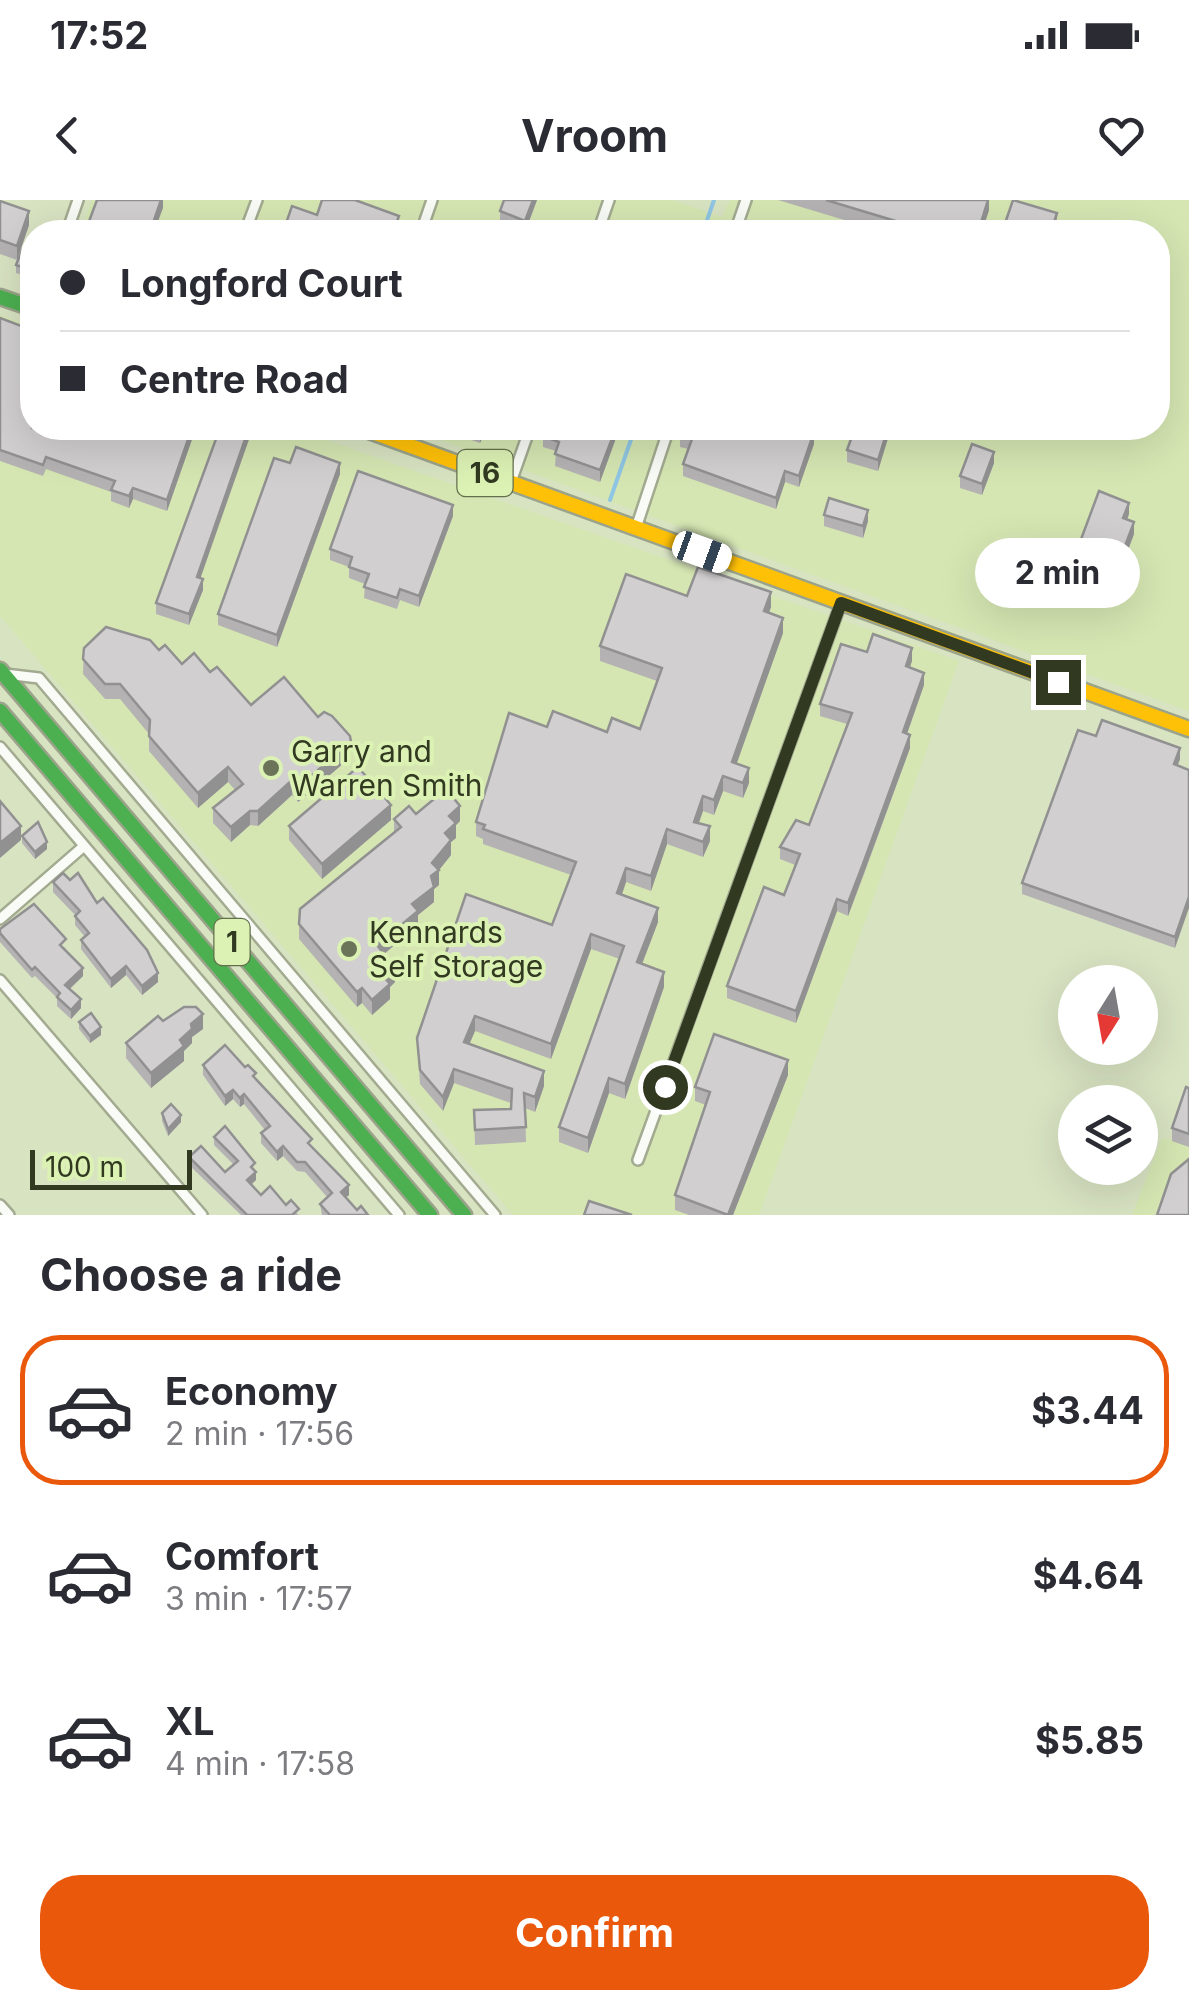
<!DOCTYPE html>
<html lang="en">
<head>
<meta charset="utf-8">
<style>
  :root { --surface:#fff; --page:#f2f2f3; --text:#2b2b33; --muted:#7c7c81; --line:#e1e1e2; --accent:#ea580c }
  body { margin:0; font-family:Inter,sans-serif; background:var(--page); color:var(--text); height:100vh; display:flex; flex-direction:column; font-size:38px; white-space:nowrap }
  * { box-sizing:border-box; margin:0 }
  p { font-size:32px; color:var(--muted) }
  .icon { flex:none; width:55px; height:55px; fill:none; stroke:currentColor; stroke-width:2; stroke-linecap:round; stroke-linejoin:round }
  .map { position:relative; height:1015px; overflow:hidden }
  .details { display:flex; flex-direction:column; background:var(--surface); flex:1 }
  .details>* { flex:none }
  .top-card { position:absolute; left:20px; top:20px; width:1150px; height:220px; border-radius:40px; box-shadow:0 10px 40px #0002; display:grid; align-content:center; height:220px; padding:0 40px; background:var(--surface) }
  .needle { width:65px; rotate:191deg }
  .buttons { position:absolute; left:1058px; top:765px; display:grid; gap:20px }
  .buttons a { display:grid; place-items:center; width:100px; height:100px; border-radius:50%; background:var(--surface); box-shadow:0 10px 40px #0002; font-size:50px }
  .scale { position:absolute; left:30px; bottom:25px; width:162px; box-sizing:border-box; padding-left:10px; border:5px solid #313921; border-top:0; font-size:28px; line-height:35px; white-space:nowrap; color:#313921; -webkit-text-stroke:8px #dcf1b4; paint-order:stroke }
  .end { position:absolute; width:45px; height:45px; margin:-22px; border:12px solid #313921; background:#fff; box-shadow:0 0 0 5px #fff }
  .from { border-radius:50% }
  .bubble { position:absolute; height:70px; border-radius:35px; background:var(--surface); box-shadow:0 10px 40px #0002; font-size:32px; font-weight:700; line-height:70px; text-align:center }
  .car { position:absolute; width:30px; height:60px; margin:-30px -15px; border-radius:12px; box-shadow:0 0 8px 2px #0007; background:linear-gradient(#fff 24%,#345 0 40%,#fff 0 76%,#345 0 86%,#fff 0) }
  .top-card b { display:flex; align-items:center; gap:35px; height:95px; font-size:38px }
  .top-card b+b { border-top:2px solid var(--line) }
  .top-card i { width:25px; height:25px; background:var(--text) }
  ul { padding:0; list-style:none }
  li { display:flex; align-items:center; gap:30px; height:150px; margin:0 20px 15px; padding:0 20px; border:5px solid transparent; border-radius:40px }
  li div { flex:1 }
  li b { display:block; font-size:38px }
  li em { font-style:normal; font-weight:700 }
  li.current { border-color:var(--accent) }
  li>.icon { width:90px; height:90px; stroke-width:1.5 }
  h2 { padding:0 40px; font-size:45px; line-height:120px }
  .primary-button { display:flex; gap:20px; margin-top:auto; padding:20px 40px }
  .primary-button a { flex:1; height:115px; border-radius:40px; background:var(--accent); color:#fff; font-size:40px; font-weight:700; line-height:115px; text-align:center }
  .status { display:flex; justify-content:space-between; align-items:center; height:70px; padding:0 50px; background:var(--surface); direction:ltr }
  .status svg { height:28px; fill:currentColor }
  header { display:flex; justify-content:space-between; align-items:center; height:130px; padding:0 40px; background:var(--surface); font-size:45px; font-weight:700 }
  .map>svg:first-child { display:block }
  .built { fill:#d5e6b2 }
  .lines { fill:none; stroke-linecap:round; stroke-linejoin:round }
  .stream { stroke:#8fc6e3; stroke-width:4 }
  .street-casing { stroke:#a2aa90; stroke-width:14 }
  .fast-casing { stroke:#9ba38a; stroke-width:19 }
  .slow-casing { stroke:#9ba38a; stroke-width:19 }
  .street { stroke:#f9fbf6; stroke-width:9 }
  .fast { stroke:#4caf50; stroke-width:14 }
  .slow { stroke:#ffc107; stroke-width:14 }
  .wall { fill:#b4b2b2 }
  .shaded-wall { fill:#929191 }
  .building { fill:#d1cfcf; stroke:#929191; stroke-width:2.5 }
  .route { stroke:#313921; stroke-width:12 }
  .poi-dot { fill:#6b7459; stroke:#dcf1b4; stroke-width:4 }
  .labels { text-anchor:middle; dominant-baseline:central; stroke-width:8; stroke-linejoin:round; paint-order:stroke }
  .shield { fill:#dcf1b4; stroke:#64704d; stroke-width:2.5 }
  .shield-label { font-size:28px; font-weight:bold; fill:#313921 }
  .poi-label { font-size:30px; fill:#313921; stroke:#dcf1b4; text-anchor:start }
</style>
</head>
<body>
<div class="status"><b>17:52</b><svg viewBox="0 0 49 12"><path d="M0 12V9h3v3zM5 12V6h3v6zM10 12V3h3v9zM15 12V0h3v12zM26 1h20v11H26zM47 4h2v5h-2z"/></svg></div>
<header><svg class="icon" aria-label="back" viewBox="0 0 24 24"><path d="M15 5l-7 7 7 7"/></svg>Vroom<svg class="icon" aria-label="heart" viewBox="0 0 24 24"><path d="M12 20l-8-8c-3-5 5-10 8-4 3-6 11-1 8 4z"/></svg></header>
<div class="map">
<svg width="1189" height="1015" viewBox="0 0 1189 1015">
  <rect width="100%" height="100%" fill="#d8e3c2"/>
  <!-- built -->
  <g class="built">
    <polygon points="92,0 672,0 722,17 730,0 1189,0 1189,511 407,228 1158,228 1158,32 80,32"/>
    <polygon points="0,115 32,127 32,228 292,228 959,461 759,1015 513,1015 0,416"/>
    <polygon points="1189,891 1189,1015 1132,1015 1162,938 1172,940"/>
  </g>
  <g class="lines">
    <!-- stream -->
    <g class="stream">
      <polyline points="703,32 714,0"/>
      <polyline points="610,300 635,228"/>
    </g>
    <!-- street casing -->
    <g class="street-casing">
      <g id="street">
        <polyline points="67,32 78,0"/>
        <polyline points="245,32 257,0"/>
        <polyline points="421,32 432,0"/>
        <polyline points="598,32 609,0"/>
        <polyline points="735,32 746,0"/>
        <polyline points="511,282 530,228"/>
        <polyline points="636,328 669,228"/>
        <polyline points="5,474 39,478 495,1015"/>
        <polyline points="0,547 399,1015"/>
        <polyline points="0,719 84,646"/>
        <polyline points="0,780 202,1015"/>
        <polyline points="638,960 841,403"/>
        <polyline points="0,1005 9,1015"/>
      </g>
    </g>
    <!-- fast casing -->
    <g class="fast-casing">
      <g id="fast">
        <polyline points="0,97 32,108"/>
        <polyline points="0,470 464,1015"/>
        <polyline points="0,511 430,1015"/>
      </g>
    </g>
    <!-- slow casing -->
    <g class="slow-casing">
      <polyline id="slow" points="361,228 1189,529"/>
    </g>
    <!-- street -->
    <use href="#street" class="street"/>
    <!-- fast -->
    <use href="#fast" class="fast"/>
    <!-- slow -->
    <use href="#slow" class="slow"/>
  </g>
  <!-- wall -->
  <g class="wall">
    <polygon points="537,0 525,32 500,22 500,11"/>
    <polygon points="778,0 989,0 989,10 982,32 884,32"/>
    <polygon points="0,1 29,25 17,60 0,54"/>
    <polygon points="32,54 32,73 30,77 16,73 16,65"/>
    <polygon points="0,118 32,228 196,228 167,311 133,299 129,308 111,301 111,292 46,269 43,276 0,261"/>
    <polygon points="436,228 486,228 480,243"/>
    <polygon points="890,228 878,271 847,262 847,250"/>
    <polygon points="680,235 814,244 799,287 785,282 776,309 683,276 683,264 688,249 680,247"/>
    <polygon points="543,236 616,238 600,282 555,266 556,251 543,247"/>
    <polygon points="290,263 340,274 277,447 218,425 218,414"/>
    <polygon points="994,263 982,295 960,288 960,276"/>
    <polygon points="1129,314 1127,320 1134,334 1109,400 1099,396 1095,407 1064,396 1064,385"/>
    <polygon points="824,315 868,321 863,338 824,326"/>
    <polygon points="453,316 419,407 400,400 397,409 364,398 365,384 349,378 349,367 330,360 330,349"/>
    <polygon points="200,379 203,390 189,425 156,414 156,403"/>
    <polygon points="687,396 771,407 769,413 783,433 736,563 749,583 743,598 723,591 714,615 703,611 699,623 710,641 703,657 667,644 651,691 626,682 622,695 658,722 642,764 664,787 625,899 609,893 588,953 559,942 559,927 620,759 591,749 551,859 475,831 469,844 544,886 535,912 525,908 526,942 475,945 474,910 511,909 511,903 454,883 443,911 420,884 417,838 552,725 571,675 483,644 483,639 476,636 476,622 547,527 607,532 640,529 657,481 600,461 600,446"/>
    <polygon points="84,448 159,450 182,464 210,472 251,505 351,557 298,602 292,595 258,626 250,625 231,642 213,623 213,608 235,590 228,582 198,608 149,551 149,534 120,499 105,499 83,474"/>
    <polygon points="867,452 912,461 909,468 924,485 907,534 910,548 863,677 848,716 837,711 796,823 727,798 727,786 784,695 795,665 780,659 780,647 809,625 847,524 820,516 820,504"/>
    <polygon points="1096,536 1180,559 1177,566 1175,748 1022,694 1022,683"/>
    <polygon points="416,614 460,621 456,625 456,638 451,642 451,655 439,670 439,685 434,689 434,702 418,715 418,725 384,754 395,782 390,787 390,799 372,815 362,803 357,807 299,739 299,724 394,632 394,619"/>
    <polygon points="391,620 322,679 289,640 289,626"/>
    <polygon points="22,636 47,649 35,659 22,643"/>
    <polygon points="70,680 97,703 158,782 142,795 126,775 111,788 81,749 81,740 85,737 75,725 75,715 53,692 53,682"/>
    <polygon points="0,729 66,748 65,749 83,776 70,789 81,808 71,819 57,806 57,798 35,776 32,778 0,742"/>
    <polygon points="163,821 203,829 192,837 192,843 184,851 184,861 151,888 126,858 126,843"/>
    <polygon points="79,822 101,835 90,843 79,829"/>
    <polygon points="203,865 256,880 312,947 349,995 346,997 357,1010 368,1015 322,1015 320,1004 328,998 305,972 297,971 283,956 277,961 261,943 261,933 265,930 244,904 240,907 233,899 225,906 203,875"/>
    <polygon points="788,875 733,1015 689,1015 675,1010 675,995 706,905 695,901 695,887"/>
    <polygon points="1189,888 1189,947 1172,941 1172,928"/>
    <polygon points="162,913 181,922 168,936 162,921"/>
    <polygon points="214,937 255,971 256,980 251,985 261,995 286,1005 299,1015 241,1015 189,965 189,957 225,972 234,965 214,945"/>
  </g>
  <!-- shaded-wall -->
  <g class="shaded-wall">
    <polygon points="161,0 163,0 163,8 154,32 150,32"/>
    <polygon points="533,0 537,0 525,32 525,21"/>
    <polygon points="988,0 989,0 989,10 982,32 978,32"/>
    <polygon points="29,11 29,25 17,60 17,46"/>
    <polygon points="1057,13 1056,32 1051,32"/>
    <polygon points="399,16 399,27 397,32 393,32"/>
    <polygon points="192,228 196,228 167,311 167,300"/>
    <polygon points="249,228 253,228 197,388 197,377"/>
    <polygon points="481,228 486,228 480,243 480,232"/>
    <polygon points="616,228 616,238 600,282 600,270"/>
    <polygon points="888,228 890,228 890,232 878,271 878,260"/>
    <polygon points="814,232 814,244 799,287 799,276"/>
    <polygon points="994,252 994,263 982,295 982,284"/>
    <polygon points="340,263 340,274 277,447 277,435"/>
    <polygon points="785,271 785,282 776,309 776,298"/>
    <polygon points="133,288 133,299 129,308 129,296"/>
    <polygon points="1129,303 1129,314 1123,330 1123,318"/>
    <polygon points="453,305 453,316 419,407 419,396"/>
    <polygon points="868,310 868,321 863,338 863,326"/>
    <polygon points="1134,322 1134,334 1109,400 1109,389"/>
    <polygon points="203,379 203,390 189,425 189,414"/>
    <polygon points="1099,385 1099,396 1095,407 1095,396"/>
    <polygon points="771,392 771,407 764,426 764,411"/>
    <polygon points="783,418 783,433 732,577 732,562"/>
    <polygon points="912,448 912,461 906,479 906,466"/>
    <polygon points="924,473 924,485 903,545 903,532"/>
    <polygon points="910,535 910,548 848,716 848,703"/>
    <polygon points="351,542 351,557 298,602 298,587"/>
    <polygon points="1180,548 1180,559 1174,576 1174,564"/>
    <polygon points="228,567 228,582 198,608 198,593"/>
    <polygon points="749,568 749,583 743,598 743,583"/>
    <polygon points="723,576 723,591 714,615 714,600"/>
    <polygon points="292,580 292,595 258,626 258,611"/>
    <polygon points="703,596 703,611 694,636 694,622"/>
    <polygon points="391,605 391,620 322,679 322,664"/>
    <polygon points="460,606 460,621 456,625 456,638 451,642 451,655 439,670 439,685 434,689 434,702 418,715 418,725 377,760 377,745 412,704 432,663 445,633 449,616"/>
    <polygon points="250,611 250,625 231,642 231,627"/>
    <polygon points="21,626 21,640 0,658 0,643"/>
    <polygon points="710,626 710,641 703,657 703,642"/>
    <polygon points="667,629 667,644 651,691 651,676"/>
    <polygon points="47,642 47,649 35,659 35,652"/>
    <polygon points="626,668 626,682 617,708 617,693"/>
    <polygon points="1189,697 1189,708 1175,748 1175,737"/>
    <polygon points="837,699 837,711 796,823 796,811"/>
    <polygon points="658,708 658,722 637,777 637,762"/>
    <polygon points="591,734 591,749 551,859 551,844"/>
    <polygon points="126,766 126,775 111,788 111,779"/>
    <polygon points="83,768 83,776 65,793 65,785"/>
    <polygon points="395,768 395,782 390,787 390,799 372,815 372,800 384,777"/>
    <polygon points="664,772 664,787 625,899 625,884"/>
    <polygon points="158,773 158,782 142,795 142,786"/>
    <polygon points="362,788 362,803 357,807 357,792"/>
    <polygon points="81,799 81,808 71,819 71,810"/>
    <polygon points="203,814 203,829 192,837 192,843 184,851 184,861 151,888 151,873 180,840 191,824"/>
    <polygon points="475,816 475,831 464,857 464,842"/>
    <polygon points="101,827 101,835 90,843 90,836"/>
    <polygon points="788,860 788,875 733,1015 728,1015"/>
    <polygon points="454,869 454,883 443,911 443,897"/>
    <polygon points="544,871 544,886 535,912 535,897"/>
    <polygon points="609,878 609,893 588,953 588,938"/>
    <polygon points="233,890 233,899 225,906 225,896"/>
    <polygon points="244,894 244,904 240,907 240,898"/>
    <polygon points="181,915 181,922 168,936 168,929"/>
    <polygon points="283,946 283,956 277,961 277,952"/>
    <polygon points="256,972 256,980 247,988 247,980"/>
    <polygon points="349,985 349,995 341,1001 341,992"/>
  </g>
  <!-- building -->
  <g class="building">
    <polygon points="97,0 161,0 150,32 85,32"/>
    <polygon points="322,0 355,0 399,16 393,32 283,32 292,6 317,15"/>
    <polygon points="504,0 533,0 525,21 500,11"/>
    <polygon points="826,0 988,0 978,32 932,32"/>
    <polygon points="1013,0 1057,13 1051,32 1002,32"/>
    <polygon points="0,1 29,11 17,46 0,40"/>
    <polygon points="22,50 32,54 32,65 30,70 16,65"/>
    <polygon points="0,118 32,130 32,228 192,228 167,300 133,288 129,296 111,290 115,281 46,257 43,265 0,250"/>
    <polygon points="220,228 249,228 197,377 203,379 189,414 156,403"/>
    <polygon points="467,228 481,228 480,232"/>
    <polygon points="546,228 616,228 600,270 555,254 559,242 543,236"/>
    <polygon points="683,228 800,228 814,232 799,276 785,271 776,298 683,264 692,239 680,235"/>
    <polygon points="855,228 888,228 878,260 847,250"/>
    <polygon points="972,244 994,252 982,284 960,276"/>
    <polygon points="296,247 340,263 277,435 218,414 274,258 290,263"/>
    <polygon points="358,271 453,305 419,396 400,389 397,398 364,387 369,374 349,367 352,357 330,349"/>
    <polygon points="1099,291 1129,303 1123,318 1134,322 1109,389 1099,385 1095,396 1064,385"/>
    <polygon points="829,298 868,310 863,326 824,315"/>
    <polygon points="698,367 771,392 764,411 783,418 732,562 749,568 743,583 723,576 714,600 703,596 694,622 710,626 703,642 667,629 651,676 626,668 617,693 658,708 637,762 664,772 625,884 609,878 588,938 559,927 624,746 591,734 551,844 475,816 464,842 544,871 535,897 524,893 526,927 475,930 474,910 511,909 512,889 454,869 443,897 420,870 417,838 466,694 552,725 576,662 483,629 485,625 476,622 509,513 547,527 553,511 607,532 612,518 640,529 662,468 600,446 626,374 687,396"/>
    <polygon points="106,427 150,440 159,450 165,445 182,464 194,453 210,472 217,467 251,505 284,477 318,517 324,512 332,516 350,536 351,542 298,587 292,580 258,611 250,611 231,627 213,608 243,584 228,567 198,593 149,536 150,520 120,484 105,484 83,459 84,448"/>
    <polygon points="873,434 912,448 906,466 924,473 903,532 910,535 863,664 848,703 837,699 796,811 727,786 764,687 784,695 800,654 780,647 796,620 809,625 852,513 820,504 841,444 867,452"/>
    <polygon points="1102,520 1180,548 1174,564 1189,570 1189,697 1175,737 1022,683 1078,530 1096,536"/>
    <polygon points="358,567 391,605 322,664 289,626"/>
    <polygon points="446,589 460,606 449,616 456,623 445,633 451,640 432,663 439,670 431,676 434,687 412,704 418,711 377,745 395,768 384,777 390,784 372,800 362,788 357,792 299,724 300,709 401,627 394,619 409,606 416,614"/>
    <polygon points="0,601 21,626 0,643"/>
    <polygon points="38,622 47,642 35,652 22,636"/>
    <polygon points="63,673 70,680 78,673 97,703 103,698 147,750 158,773 142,786 126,766 111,779 81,740 89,733 75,716 80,711 53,682"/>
    <polygon points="34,704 66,739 60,745 83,768 65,785 81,799 71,810 57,797 60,793 35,767 32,770 0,733 0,729"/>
    <polygon points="184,807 196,807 203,814 191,824 192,829 180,840 184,846 151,873 126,843 158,816 163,821"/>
    <polygon points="91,813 101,827 90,836 79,822"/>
    <polygon points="714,834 788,860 728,1015 675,995 710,892 695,887"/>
    <polygon points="225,845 245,867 248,865 256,873 253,876 312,939 308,943 349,985 341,992 357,1010 361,1006 368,1015 330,1015 320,1004 332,993 305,962 297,962 283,946 277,952 261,933 270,926 244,894 240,898 233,890 225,896 203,865"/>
    <polygon points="1186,887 1189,888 1189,934 1172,928"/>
    <polygon points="171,904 181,915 168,929 162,913"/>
    <polygon points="225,926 255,963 251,967 256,972 247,980 261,995 270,986 286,1005 291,1000 299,1009 292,1015 247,1015 189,957 201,946 225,972 238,961 214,937"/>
    <polygon points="1189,959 1189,1015 1157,1015 1171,974"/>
    <polygon points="589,1001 632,1015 584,1015"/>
  </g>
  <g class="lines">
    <!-- route -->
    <polyline class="route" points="665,887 841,403 1058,482"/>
  </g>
  <!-- markers -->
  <g class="poi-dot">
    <circle cx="271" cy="568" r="10"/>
    <circle cx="349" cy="749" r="10"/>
  </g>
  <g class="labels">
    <!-- shield labels -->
    <g class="shield">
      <rect x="457.5" y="250" width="55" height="46" rx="8"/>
      <rect x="214.5" y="719" width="35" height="46" rx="8"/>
    </g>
    <g class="shield-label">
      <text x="485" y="273">16</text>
      <text x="232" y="742">1</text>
    </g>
    <!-- poi labels -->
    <g class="poi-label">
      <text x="291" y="551">Garry and<tspan x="291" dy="34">Warren Smith</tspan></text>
      <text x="369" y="732">Kennards<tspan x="369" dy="34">Self Storage</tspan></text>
    </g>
  </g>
</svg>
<div class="buttons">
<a><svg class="needle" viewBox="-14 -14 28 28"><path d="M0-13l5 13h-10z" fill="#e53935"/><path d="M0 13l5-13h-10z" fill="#7c7c81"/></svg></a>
<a><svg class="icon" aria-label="layers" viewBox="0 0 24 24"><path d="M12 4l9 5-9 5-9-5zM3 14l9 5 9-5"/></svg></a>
</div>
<div class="scale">100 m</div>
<i class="end from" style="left:665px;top:887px"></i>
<i class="end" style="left:1058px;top:482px"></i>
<div class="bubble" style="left:975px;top:338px;width:165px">2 min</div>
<i class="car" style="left:702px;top:352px;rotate:110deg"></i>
<div class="top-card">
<b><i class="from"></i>Longford Court</b>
<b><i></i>Centre Road</b>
</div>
</div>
<section class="details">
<h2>Choose a ride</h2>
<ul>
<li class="current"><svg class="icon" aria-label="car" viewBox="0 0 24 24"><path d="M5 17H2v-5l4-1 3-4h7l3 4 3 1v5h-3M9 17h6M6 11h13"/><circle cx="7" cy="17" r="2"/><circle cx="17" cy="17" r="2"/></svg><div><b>Economy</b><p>2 min · 17:56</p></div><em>$3.44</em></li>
<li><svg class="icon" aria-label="car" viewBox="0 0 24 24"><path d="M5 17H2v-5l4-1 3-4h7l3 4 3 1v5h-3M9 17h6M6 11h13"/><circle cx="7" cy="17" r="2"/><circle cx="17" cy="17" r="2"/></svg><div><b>Comfort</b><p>3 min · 17:57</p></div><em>$4.64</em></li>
<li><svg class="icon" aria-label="car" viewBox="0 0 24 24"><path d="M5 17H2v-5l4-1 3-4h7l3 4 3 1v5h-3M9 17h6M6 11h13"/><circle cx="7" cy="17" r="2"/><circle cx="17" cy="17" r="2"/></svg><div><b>XL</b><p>4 min · 17:58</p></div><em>$5.85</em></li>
</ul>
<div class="primary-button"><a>Confirm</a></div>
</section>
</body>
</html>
